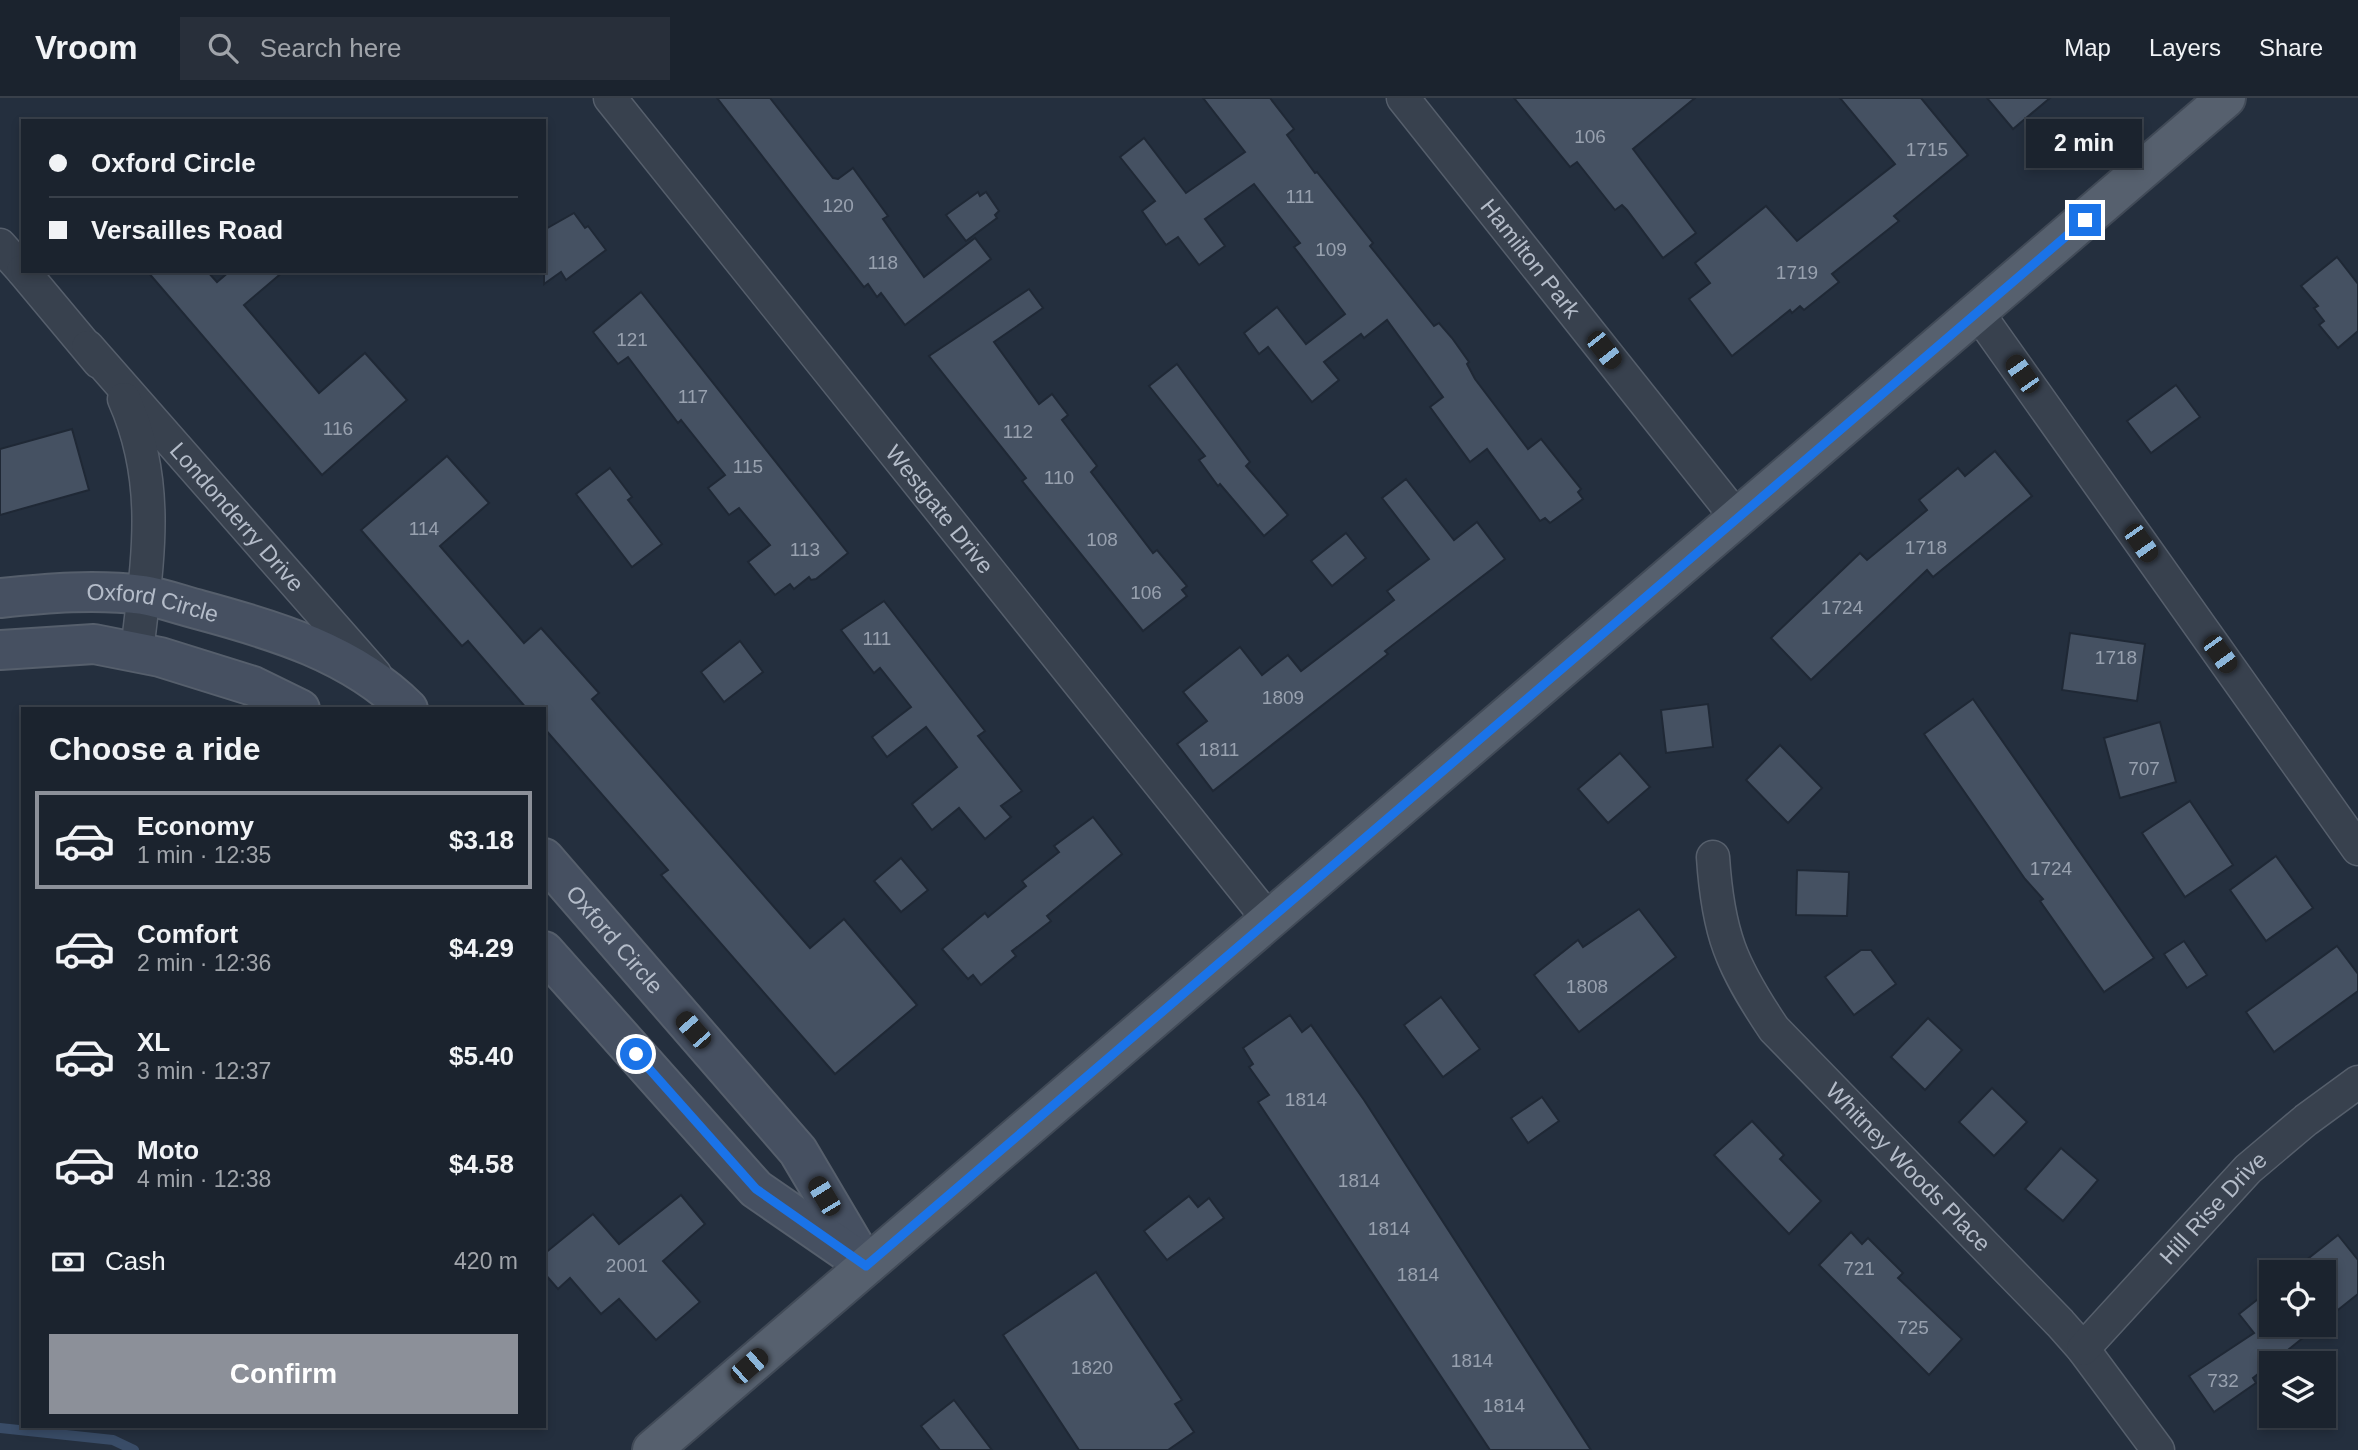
<!DOCTYPE html>
<html lang="en">
<head>
<meta charset="utf-8">
<style>
  :root { --surface:#1b232e; --page:#282f3a; --text:#f1f3f6; --muted:#a0a4aa; --line:#39404a; --accent:#8c9099 }
  body { margin:0; font-family:Arial,sans-serif; background:var(--page); color:var(--text); height:100vh; display:flex; flex-direction:column; font-size:26px; white-space:nowrap }
  * { box-sizing:border-box; margin:0 }
  p { font-size:23px; color:var(--muted) }
  .icon { flex:none; width:38px; height:38px; fill:none; stroke:currentColor; stroke-width:2; stroke-linecap:round; stroke-linejoin:round }
  .map { position:relative; flex:1; overflow:hidden }
  .side { position:absolute; left:21px; top:609px; width:525px; height:721px; display:flex; flex-direction:column; background:var(--surface); border-radius:0px; box-shadow:0 4px 10px #0003,0 0 0 2px var(--line) }
  .side>* { flex:none }
  .guide { position:absolute; left:21px; top:21px; width:525px; height:154px; border-radius:0px; box-shadow:0 4px 10px #0003,0 0 0 2px var(--line); display:grid; align-content:center; height:154px; padding:0 28px; background:var(--surface) }
  .controls { position:absolute; left:2259px; top:1162px; display:grid; gap:14px }
  .controls a { display:grid; place-items:center; width:77px; height:77px; border-radius:0px; background:var(--surface); box-shadow:0 4px 10px #0003,0 0 0 2px var(--line); font-size:35px }
  .end { position:absolute; width:32px; height:32px; margin:-16px; border:9px solid #1a73e8; background:#fff; box-shadow:0 0 0 4px #fff }
  .from { border-radius:50% }
  .bubble { position:absolute; height:49px; border-radius:0px; background:var(--surface); box-shadow:0 4px 10px #0003,0 0 0 2px var(--line); font-size:23px; font-weight:600; line-height:49px; text-align:center }
  .car { position:absolute; width:21px; height:42px; margin:-21px -10px; border-radius:9px; box-shadow:0 0 5px 2px #0007; background:linear-gradient(#222 24%,#8ab4d8 0 40%,#222 0 76%,#8ab4d8 0 86%,#222 0) }
  .guide b { display:flex; align-items:center; gap:24px; height:66px; font-size:26px }
  .guide b+b { border-top:2px solid var(--line) }
  .guide i { width:18px; height:18px; background:var(--text) }
  ul { padding:0; list-style:none }
  li { display:flex; align-items:center; gap:21px; height:98px; margin:0 14px 10px; padding:0 14px; border:4px solid transparent; border-radius:0px }
  li div { flex:1 }
  li b { display:block; font-size:26px }
  li em { font-style:normal; font-weight:600 }
  li.active { border-color:var(--accent) }
  li>.icon { width:63px; height:63px; stroke-width:1.5 }
  h2 { padding:0 28px; font-size:32px; line-height:84px }
  .pay { display:flex; align-items:center; gap:18px; height:77px; padding:0 28px; font-size:26px }
  .pay p { margin-inline-start:auto }
  .button { display:flex; gap:14px; margin-top:auto; padding:14px 28px }
  .button a { flex:1; height:80px; border-radius:0px; background:var(--accent); color:#fff; font-size:28px; font-weight:600; line-height:80px; text-align:center }
  header { display:flex; align-items:center; gap:42px; box-sizing:border-box; height:98px; padding:0 35px; background:var(--surface); border-bottom:2px solid var(--line) }
  header strong { font-size:33px }
  nav { display:flex; gap:38px; margin-inline-start:auto; font-size:24px }
  .search { width:490px; height:63px; background:var(--page); display:flex; align-items:center; gap:18px; box-sizing:border-box; padding:0 24px; border-radius:0px; color:var(--muted); font-size:26px }
  .map>svg:first-child { display:block }
  .lines { fill:none; stroke-linecap:round; stroke-linejoin:round }
  .stream { stroke:#394c67; stroke-width:10 }
  .building { fill:#455162; stroke:#1f2835; stroke-width:2 }
  .street-casing { stroke:#565f6c; stroke-width:35 }
  .secondary-casing { stroke:#565f6c; stroke-width:42 }
  .primary-casing { stroke:#414a57; stroke-width:42 }
  .street { stroke:#38414e; stroke-width:32 }
  .secondary { stroke:#465061; stroke-width:38 }
  .primary { stroke:#56606e; stroke-width:38 }
  .route { stroke:#1a73e8; stroke-width:9 }
  .labels { text-anchor:middle; dominant-baseline:central; stroke-width:5; stroke-linejoin:round; paint-order:stroke }
  .number-label { font-size:19px; fill:#98a1af }
  .street-label { font-size:23px; fill:#b4bcc9; stroke:#1d2633 }
</style>
</head>
<body>
<header>
<strong>Vroom</strong>
<div class="search"><svg class="icon" aria-label="search" viewBox="0 0 24 24"><circle cx="10" cy="10" r="6"/><path d="M15 15l6 6"/></svg>Search here</div>
<nav><a>Map</a><a>Layers</a><a>Share</a></nav>
</header>
<div class="map">
<svg width="2358" height="1352" viewBox="0 0 2358 1352">
  <rect width="100%" height="100%" fill="#242f3e"/>
  <g class="lines">
    <!-- stream -->
    <polyline class="stream" points="0,1330 113,1342 134,1352"/>
  </g>
  <!-- building -->
  <g class="building">
    <polygon points="717,0 770,0 833,80 838,81 853,70 888,118 883,121 924,179 975,140 991,161 905,227 881,195 877,199 868,186 864,189"/>
    <polygon points="1203,0 1270,0 1294,31 1287,37 1315,75 1317,74 1373,145 1370,148 1434,228 1439,225 1452,240 1469,264 1467,266 1475,281 1528,351 1541,341 1581,391 1578,394 1583,401 1550,425 1545,420 1540,423 1487,351 1470,364 1430,309 1443,299 1387,222 1364,240 1361,236 1324,264 1339,282 1312,304 1268,249 1259,256 1244,235 1277,209 1306,246 1345,216 1294,149 1300,145 1254,86 1205,121 1225,148 1199,167 1178,139 1166,147 1142,113 1155,103 1120,59 1144,40 1186,95 1245,54"/>
    <polygon points="1514,0 1695,0 1633,51 1696,135 1663,160 1627,112 1622,107 1615,112 1577,64 1570,69"/>
    <polygon points="1840,0 1921,0 1968,57 1894,118 1899,123 1832,176 1839,184 1804,212 1800,208 1792,215 1790,212 1732,258 1689,201 1710,185 1695,165 1766,108 1797,143 1895,66"/>
    <polygon points="1987,0 2050,0 2013,31"/>
    <polygon points="978,94 980,98 986,94 999,113 995,117 997,120 966,143 946,117"/>
    <polygon points="574,115 585,130 588,128 606,152 566,182 561,174 544,186 544,132"/>
    <polygon points="2337,159 2358,186 2358,233 2338,250 2319,227 2324,223 2314,210 2318,208 2301,188"/>
    <polygon points="147,173 207,173 217,184 230,173 284,173 244,207 319,295 365,255 407,302 322,377"/>
    <polygon points="1029,191 1043,210 994,244 1039,306 1052,296 1068,317 1062,322 1097,368 1091,374 1153,455 1157,452 1187,488 1182,492 1187,498 1143,533 1022,383 1026,380 929,258"/>
    <polygon points="641,194 848,455 816,481 811,482 809,479 794,491 790,486 775,497 748,464 770,447 739,410 729,417 708,390 725,377 681,322 678,325 628,259 618,266 593,234"/>
    <polygon points="1177,266 1250,364 1246,368 1288,417 1264,438 1220,386 1218,388 1199,362 1205,358 1149,288"/>
    <polygon points="2176,287 2200,319 2151,355 2127,323"/>
    <polygon points="72,331 89,392 0,417 0,351"/>
    <polygon points="1995,353 2032,398 1933,479 1927,472 1811,582 1771,540 1860,455 1867,462 1927,412 1919,402 1958,370 1965,378"/>
    <polygon points="447,358 489,405 440,448 524,545 541,530 599,595 592,601 810,850 844,821 917,907 835,976 661,777 668,772 544,630 544,611 527,611 468,543 462,548 361,432"/>
    <polygon points="610,370 632,399 628,402 662,446 632,469 576,396"/>
    <polygon points="1406,381 1454,442 1477,424 1505,461 1385,553 1388,556 1213,693 1177,646 1207,623 1183,594 1240,549 1262,577 1288,557 1301,573 1394,502 1387,493 1429,461 1382,400"/>
    <polygon points="1346,435 1366,460 1332,488 1311,463"/>
    <polygon points="884,503 985,633 978,638 1022,693 1001,708 1011,719 985,741 959,710 932,732 912,706 957,669 926,629 887,659 872,639 911,609 880,570 874,575 841,532"/>
    <polygon points="2070,535 2145,546 2137,603 2062,592"/>
    <polygon points="740,543 763,574 724,604 701,574"/>
    <polygon points="1973,601 2154,860 2104,894 2040,803 2043,801 2025,781 1924,636"/>
    <polygon points="1708,606 1713,649 1666,655 1661,612"/>
    <polygon points="2160,624 2176,684 2120,700 2104,640"/>
    <polygon points="1780,647 1822,690 1788,725 1746,682"/>
    <polygon points="1620,655 1650,689 1608,725 1578,691"/>
    <polygon points="2190,703 2233,767 2185,799 2142,735"/>
    <polygon points="1093,719 1122,756 1047,818 1051,823 1012,853 1016,858 981,887 973,877 968,881 942,851 985,815 988,819 1026,788 1022,783 1059,754 1054,748"/>
    <polygon points="2276,758 2313,810 2266,843 2230,792"/>
    <polygon points="901,760 928,792 901,814 874,783"/>
    <polygon points="1797,772 1849,774 1847,818 1796,817"/>
    <polygon points="1639,811 1676,859 1579,934 1534,877 1578,842 1583,849"/>
    <polygon points="2184,843 2207,877 2187,890 2164,856"/>
    <polygon points="2337,848 2358,876 2358,893 2274,954 2246,914"/>
    <polygon points="1861,852 1871,852 1896,886 1854,917 1825,879"/>
    <polygon points="1441,899 1480,951 1443,979 1404,927"/>
    <polygon points="1290,917 1302,934 1311,927 1364,1002 1591,1352 1490,1352 1258,1004 1269,997 1249,969 1253,966 1243,950"/>
    <polygon points="1928,920 1962,952 1925,992 1891,959"/>
    <polygon points="1992,990 2027,1024 1994,1058 1959,1024"/>
    <polygon points="1542,999 1559,1023 1528,1045 1511,1020"/>
    <polygon points="1752,1023 1784,1057 1780,1061 1821,1103 1789,1136 1714,1057"/>
    <polygon points="2061,1050 2098,1082 2063,1123 2025,1091"/>
    <polygon points="681,1097 705,1126 663,1163 700,1204 656,1242 619,1201 601,1216 570,1180 558,1191 544,1175 544,1156 593,1116 619,1146"/>
    <polygon points="1189,1098 1198,1109 1209,1100 1224,1120 1167,1162 1144,1133"/>
    <polygon points="1851,1134 1862,1146 1868,1140 1903,1175 1898,1180 1962,1241 1929,1277 1819,1167"/>
    <polygon points="2338,1137 2358,1162 2358,1196 2324,1223 2324,1174 2291,1174"/>
    <polygon points="1096,1174 1182,1302 1175,1306 1194,1334 1168,1352 1079,1352 1003,1237"/>
    <polygon points="2272,1190 2272,1227 2319,1227 2253,1280 2256,1285 2214,1314 2189,1278 2254,1235 2239,1216"/>
    <polygon points="954,1302 992,1352 940,1352 921,1328"/>
  </g>
  <g class="lines">
    <!-- street casing -->
    <g class="street-casing">
      <g id="street">
        <path id="s1" d="M610,0L1269,822"/>
        <path id="s2" d="M1403,0L1737,420"/>
        <polyline points="0,147 23,173"/>
        <polyline points="23,173 99,264"/>
        <polyline points="1978,215 2358,751"/>
        <path id="s3" d="M88,249L375,576"/>
        <path d="M124,301C162,387 147,464 137,554"/>
        <path id="s4" d="M1713,759C1718,836 1731,867 1774,931L2060,1225L2083,1251L2158,1352"/>
        <path id="s5" d="M2083,1251L2248,1071L2306,1022L2358,984"/>
      </g>
    </g>
    <!-- secondary casing -->
    <g class="secondary-casing">
      <g id="secondary">
        <path id="s6" d="M0,500C47,495 96,491 143,497C162,500 181,507 200,512C274,532 352,555 408,611"/>
        <polyline points="0,552 94,546 160,559 253,588 300,611"/>
        <path id="s7" d="M544,760L798,1053L866,1168"/>
        <polyline points="544,853 756,1091 856,1160"/>
      </g>
    </g>
    <!-- primary casing -->
    <g class="primary-casing">
      <polyline id="primary" points="652,1352 2226,0"/>
    </g>
    <!-- street -->
    <use href="#street" class="street"/>
    <!-- secondary -->
    <use href="#secondary" class="secondary"/>
    <!-- primary -->
    <use href="#primary" class="primary"/>
  </g>
  <g class="lines">
    <!-- route -->
    <polyline class="route" points="636,956 756,1091 866,1168 2085,122"/>
  </g>
  <g class="labels">
    <!-- number labels -->
    <g class="number-label">
      <text x="1590" y="38">106</text>
      <text x="1927" y="51">1715</text>
      <text x="1300" y="98">111</text>
      <text x="838" y="107">120</text>
      <text x="1331" y="151">109</text>
      <text x="883" y="164">118</text>
      <text x="1797" y="174">1719</text>
      <text x="632" y="241">121</text>
      <text x="693" y="298">117</text>
      <text x="338" y="330">116</text>
      <text x="1018" y="333">112</text>
      <text x="748" y="368">115</text>
      <text x="1059" y="379">110</text>
      <text x="424" y="430">114</text>
      <text x="1102" y="441">108</text>
      <text x="1926" y="449">1718</text>
      <text x="805" y="451">113</text>
      <text x="1146" y="494">106</text>
      <text x="1842" y="509">1724</text>
      <text x="877" y="540">111</text>
      <text x="2116" y="559">1718</text>
      <text x="1283" y="599">1809</text>
      <text x="1219" y="651">1811</text>
      <text x="2144" y="670">707</text>
      <text x="2051" y="770">1724</text>
      <text x="1587" y="888">1808</text>
      <text x="1306" y="1001">1814</text>
      <text x="1359" y="1082">1814</text>
      <text x="1389" y="1130">1814</text>
      <text x="627" y="1167">2001</text>
      <text x="1859" y="1170">721</text>
      <text x="1418" y="1176">1814</text>
      <text x="1913" y="1229">725</text>
      <text x="1472" y="1262">1814</text>
      <text x="1092" y="1269">1820</text>
      <text x="2223" y="1282">732</text>
      <text x="1504" y="1307">1814</text>
    </g>
    <!-- street labels -->
    <g class="street-label">
      <text stroke="none"><textPath href="#s2" startOffset="205">Hamilton Park</textPath></text>
      <text stroke="none"><textPath href="#s1" startOffset="527">Westgate Drive</textPath></text>
      <text stroke="none"><textPath href="#s3" startOffset="226">Londonderry Drive</textPath></text>
      <text stroke="none"><textPath href="#s6" startOffset="154">Oxford Circle</textPath></text>
      <text stroke="none"><textPath href="#s7" startOffset="108">Oxford Circle</textPath></text>
      <text stroke="none"><textPath href="#s4" startOffset="378">Whitney Woods Place</textPath></text>
      <text stroke="none"><textPath href="#s5" startOffset="192">Hill Rise Drive</textPath></text>
    </g>
  </g>
</svg>
<div class="controls">
<a><svg class="icon" aria-label="locate" viewBox="0 0 24 24"><circle cx="12" cy="12" r="6"/><path d="M12 2v4M12 18v4M2 12h4M18 12h4"/></svg></a>
<a><svg class="icon" aria-label="layers" viewBox="0 0 24 24"><path d="M12 4l9 5-9 5-9-5zM3 14l9 5 9-5"/></svg></a>
</div>
<i class="end from" style="left:636px;top:956px"></i>
<i class="end" style="left:2085px;top:122px"></i>
<div class="bubble" style="left:2026px;top:21px;width:116px">2 min</div>
<i class="car" style="left:1604px;top:252px;rotate:142deg"></i>
<i class="car" style="left:2022px;top:276px;rotate:325deg"></i>
<i class="car" style="left:2141px;top:445px;rotate:145deg"></i>
<i class="car" style="left:2220px;top:556px;rotate:144deg"></i>
<i class="car" style="left:693px;top:932px;rotate:319deg"></i>
<i class="car" style="left:824px;top:1098px;rotate:329deg"></i>
<i class="car" style="left:749px;top:1268px;rotate:49deg"></i>
<div class="guide">
<b><i class="from"></i>Oxford Circle</b>
<b><i></i>Versailles Road</b>
</div>
<section class="side">
<h2>Choose a ride</h2>
<ul>
<li class="active"><svg class="icon" aria-label="car" viewBox="0 0 24 24"><path d="M5 17H2v-5l4-1 3-4h7l3 4 3 1v5h-3M9 17h6M6 11h13"/><circle cx="7" cy="17" r="2"/><circle cx="17" cy="17" r="2"/></svg><div><b>Economy</b><p>1 min · 12:35</p></div><em>$3.18</em></li>
<li><svg class="icon" aria-label="car" viewBox="0 0 24 24"><path d="M5 17H2v-5l4-1 3-4h7l3 4 3 1v5h-3M9 17h6M6 11h13"/><circle cx="7" cy="17" r="2"/><circle cx="17" cy="17" r="2"/></svg><div><b>Comfort</b><p>2 min · 12:36</p></div><em>$4.29</em></li>
<li><svg class="icon" aria-label="car" viewBox="0 0 24 24"><path d="M5 17H2v-5l4-1 3-4h7l3 4 3 1v5h-3M9 17h6M6 11h13"/><circle cx="7" cy="17" r="2"/><circle cx="17" cy="17" r="2"/></svg><div><b>XL</b><p>3 min · 12:37</p></div><em>$5.40</em></li>
<li><svg class="icon" aria-label="car" viewBox="0 0 24 24"><path d="M5 17H2v-5l4-1 3-4h7l3 4 3 1v5h-3M9 17h6M6 11h13"/><circle cx="7" cy="17" r="2"/><circle cx="17" cy="17" r="2"/></svg><div><b>Moto</b><p>4 min · 12:38</p></div><em>$4.58</em></li>
</ul>
<div class="pay"><svg class="icon" aria-label="cash" viewBox="0 0 24 24"><path d="M3 7h18v10H3z"/><circle cx="12" cy="12" r="2"/></svg>Cash<p>420 m</p></div>
<div class="button"><a>Confirm</a></div>
</section>
</div>
</body>
</html>
